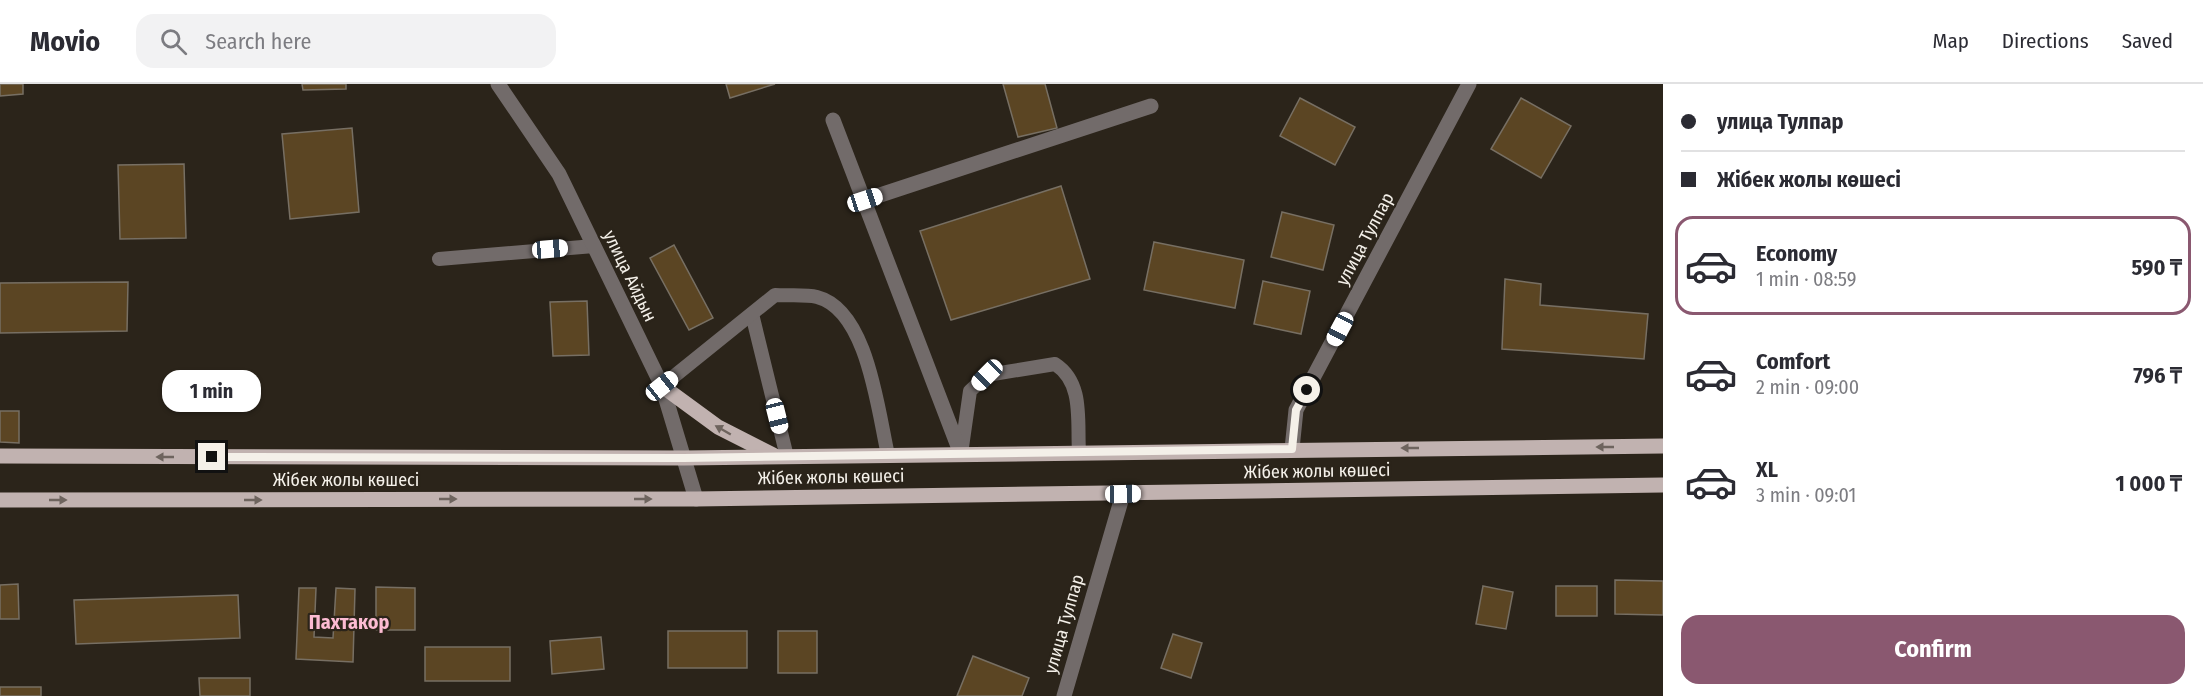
<!DOCTYPE html>
<html lang="en">
<head>
<meta charset="utf-8">
<style>
  :root { --surface:#fff; --page:#f2f2f3; --text:#2b2b33; --muted:#7c7c81; --line:#e1e1e2; --accent:#8a5870 }
  body { margin:0; font-family:"Fira Sans Condensed",sans-serif; background:var(--page); color:var(--text); height:100vh; display:flex; flex-direction:column; font-size:22px; white-space:nowrap }
  * { box-sizing:border-box; margin:0 }
  p { font-size:20px; color:var(--muted) }
  .icon { flex:none; width:33px; height:33px; fill:none; stroke:currentColor; stroke-width:2; stroke-linecap:round; stroke-linejoin:round }
  .map { position:relative; flex:1; overflow:hidden }
  .side { display:flex; flex-direction:column; background:var(--surface); width:540px }
  .side>* { flex:none }
  .banner { display:grid; align-content:center; height:132px; padding:0 18px; background:var(--surface) }
  .end { position:absolute; width:27px; height:27px; margin:-14px; border:8px solid #f4f0e9; background:#111; box-shadow:0 0 0 3px #111 }
  .from { border-radius:50% }
  .bubble { position:absolute; height:42px; border-radius:18px; background:var(--surface); box-shadow:0 2px 4px #0004; font-size:20px; font-weight:700; line-height:42px; text-align:center }
  .car { position:absolute; width:18px; height:36px; margin:-18px -9px; border-radius:8px; box-shadow:0 0 4px 2px #0007; background:linear-gradient(#fff 24%,#345 0 40%,#fff 0 76%,#345 0 86%,#fff 0) }
  .banner b { display:flex; align-items:center; gap:21px; height:57px; font-size:22px }
  .banner b+b { border-top:2px solid var(--line) }
  .banner i { width:15px; height:15px; background:var(--text) }
  ul { padding:0; list-style:none }
  li { display:flex; align-items:center; gap:18px; height:99px; margin:0 12px 9px; padding:0 6px; border:3px solid transparent; border-radius:18px }
  li div { flex:1 }
  li b { display:block; font-size:22px }
  li em { font-style:normal; font-weight:700 }
  li.selected { border-color:var(--accent) }
  li>.icon { width:54px; height:54px; stroke-width:1.5 }
  .button { display:flex; gap:12px; margin-top:auto; padding:12px 18px }
  .button a { flex:1; height:69px; border-radius:18px; background:var(--accent); color:#fff; font-size:24px; font-weight:700; line-height:69px; text-align:center }
  header { display:flex; align-items:center; gap:36px; box-sizing:border-box; height:84px; padding:0 30px; background:var(--surface); border-bottom:2px solid var(--line) }
  header strong { font-size:28px }
  nav { display:flex; gap:33px; margin-inline-start:auto; font-size:21px }
  .search { width:420px; height:54px; background:var(--page); display:flex; align-items:center; gap:15px; box-sizing:border-box; padding:0 21px; border-radius:18px; color:var(--muted); font-size:22px }
  main { display:flex; flex:1; min-height:0 }
  .map>svg:first-child { display:block }
  .building { fill:#5b4523; stroke:#776f63; stroke-width:1.5 }
  .lines { fill:none; stroke-linecap:round; stroke-linejoin:round }
  .lane { stroke:#726b6a; stroke-width:14 }
  .street { stroke:#726b6a; stroke-width:15 }
  .primary { stroke:#c1b2b0; stroke-width:15 }
  .oneway { fill:#6e645e }
  .route { stroke:#f4f0e9; stroke-width:8 }
  .labels { text-anchor:middle; dominant-baseline:central; stroke-width:4.5; stroke-linejoin:round; paint-order:stroke }
  .street-label { font-size:18px; fill:#f4f0e9; stroke:#2b241a }
  .neighbourhood-label { font-size:20px; font-weight:bold; fill:#fcbbd2; stroke:#2b241a }
</style>
</head>
<body>
<header>
<strong>Movio</strong>
<div class="search"><svg class="icon" aria-label="search" viewBox="0 0 24 24"><circle cx="10" cy="10" r="6"/><path d="M15 15l6 6"/></svg>Search here</div>
<nav><a>Map</a><a>Directions</a><a>Saved</a></nav>
</header>
<main>
<div class="map">
<svg width="1663" height="612" viewBox="0 0 1663 612">
  <rect width="100%" height="100%" fill="#2b241a"/>
  <!-- building -->
  <g class="building">
    <polygon points="0,0 23,0 23,10 0,12"/>
    <polygon points="302,0 346,0 346,5 303,6"/>
    <polygon points="726,0 775,0 730,14"/>
    <polygon points="1003,0 1045,0 1057,44 1018,53"/>
    <polygon points="1300,14 1355,43 1335,81 1280,52"/>
    <polygon points="1521,14 1571,42 1541,94 1491,65"/>
    <polygon points="352,44 359,128 290,135 282,50"/>
    <polygon points="184,80 186,154 120,155 118,81"/>
    <polygon points="1061,102 1090,195 951,236 920,147"/>
    <polygon points="1282,128 1334,141 1323,186 1271,173"/>
    <polygon points="1154,158 1244,176 1235,224 1144,206"/>
    <polygon points="674,161 713,234 689,246 650,174"/>
    <polygon points="1505,195 1541,200 1540,221 1648,230 1644,275 1502,265"/>
    <polygon points="1263,197 1310,207 1301,250 1254,240"/>
    <polygon points="128,198 127,247 0,249 0,199"/>
    <polygon points="587,217 589,271 553,272 550,218"/>
    <polygon points="0,327 19,327 19,359 0,358"/>
    <polygon points="1615,496 1663,497 1663,531 1615,530"/>
    <polygon points="18,500 19,535 0,535 0,501"/>
    <polygon points="1483,502 1513,508 1506,545 1476,540"/>
    <rect x="1556" y="502" width="41" height="30"/>
    <polygon points="376,503 415,504 415,546 376,546"/>
    <polygon points="299,504 316,504 314,553 333,554 336,504 355,505 353,578 296,575"/>
    <polygon points="238,511 240,554 76,560 74,516"/>
    <rect x="668" y="547" width="79" height="37"/>
    <rect x="778" y="547" width="39" height="42"/>
    <polygon points="1173,550 1202,559 1191,594 1161,584"/>
    <polygon points="601,553 604,585 552,590 550,557"/>
    <rect x="425" y="563" width="85" height="34"/>
    <polygon points="973,572 1029,594 1022,612 957,612"/>
    <polygon points="199,594 250,594 250,612 200,612"/>
    <rect x="0" y="603" width="41" height="9"/>
  </g>
  <g class="lines">
    <!-- lane -->
    <g class="lane">
      <polyline points="439,175 594,162"/>
      <polyline points="752,230 787,373"/>
      <path d="M662,302L775,211C788,212 805,210 817,213C868,226 878,328 888,371"/>
      <path d="M961,370L970,307L987,291L1055,280C1084,299 1077,336 1079,368"/>
    </g>
    <!-- street -->
    <g class="street">
      <polyline points="498,0 559,90 662,302 696,415"/>
      <polyline points="833,36 961,370"/>
      <polyline points="865,116 1151,22"/>
      <polyline points="1292,365 1296,326 1469,0"/>
      <polyline points="1064,612 1123,410"/>
    </g>
    <!-- primary -->
    <g class="primary">
      <polyline points="662,302 718,343 773,371"/>
      <polyline points="0,372 684,374 1663,362"/>
      <polyline points="0,416 696,415 1663,401"/>
    </g>
  </g>
  <!-- one-way arrows -->
  <defs><path id="oneway-solid" d="M-6-.8H1V-3.2L6.5 0L1 3.2V.8H-6Z" transform="scale(1.5)"/></defs>
  <g class="oneway">
    <use href="#oneway-solid" transform="translate(723 346) rotate(-150)"/>
    <use href="#oneway-solid" transform="translate(1605 363) rotate(180)"/>
    <use href="#oneway-solid" transform="translate(1410 364) rotate(180)"/>
    <use href="#oneway-solid" transform="translate(165 373) rotate(-180)"/>
    <use href="#oneway-solid" transform="translate(448 415)"/>
    <use href="#oneway-solid" transform="translate(643 415)"/>
    <use href="#oneway-solid" transform="translate(58 416)"/>
    <use href="#oneway-solid" transform="translate(253 416)"/>
  </g>
  <g class="lines">
    <!-- route -->
    <polyline class="route" points="212,373 684,374 1292,365 1296,326 1307,306"/>
  </g>
  <g class="labels">
    <!-- street labels -->
    <g class="street-label">
      <text transform="translate(1365 155) rotate(-62)">улица Тулпар</text>
      <text transform="translate(630 192) rotate(64)">улица Айдын</text>
      <text transform="translate(1317 387) rotate(-1)">Жібек жолы көшесі</text>
      <text transform="translate(831 393) rotate(-1)">Жібек жолы көшесі</text>
      <text x="346" y="396">Жібек жолы көшесі</text>
      <text transform="translate(1064 540) rotate(-74)">улица Тулпар</text>
    </g>
    <!-- neighbourhood labels -->
    <g class="neighbourhood-label">
      <text x="349" y="538">Пахтакор</text>
    </g>
  </g>
</svg>
<i class="end from" style="left:1307px;top:306px"></i>
<i class="end" style="left:212px;top:373px"></i>
<div class="bubble" style="left:162px;top:286px;width:99px">1 min</div>
<i class="car" style="left:865px;top:116px;rotate:72deg"></i>
<i class="car" style="left:550px;top:165px;rotate:85deg"></i>
<i class="car" style="left:1340px;top:245px;rotate:208deg"></i>
<i class="car" style="left:987px;top:291px;rotate:225deg"></i>
<i class="car" style="left:662px;top:302px;rotate:51deg"></i>
<i class="car" style="left:777px;top:332px;rotate:166deg"></i>
<i class="car" style="left:1123px;top:410px;rotate:89deg"></i>
</div>
<section class="side">
<div class="banner">
<b><i class="from"></i>улица Тулпар</b>
<b><i></i>Жібек жолы көшесі</b>
</div>
<ul>
<li class="selected"><svg class="icon" aria-label="car" viewBox="0 0 24 24"><path d="M5 17H2v-5l4-1 3-4h7l3 4 3 1v5h-3M9 17h6M6 11h13"/><circle cx="7" cy="17" r="2"/><circle cx="17" cy="17" r="2"/></svg><div><b>Economy</b><p>1 min · 08:59</p></div><em>590 ₸</em></li>
<li><svg class="icon" aria-label="car" viewBox="0 0 24 24"><path d="M5 17H2v-5l4-1 3-4h7l3 4 3 1v5h-3M9 17h6M6 11h13"/><circle cx="7" cy="17" r="2"/><circle cx="17" cy="17" r="2"/></svg><div><b>Comfort</b><p>2 min · 09:00</p></div><em>796 ₸</em></li>
<li><svg class="icon" aria-label="car" viewBox="0 0 24 24"><path d="M5 17H2v-5l4-1 3-4h7l3 4 3 1v5h-3M9 17h6M6 11h13"/><circle cx="7" cy="17" r="2"/><circle cx="17" cy="17" r="2"/></svg><div><b>XL</b><p>3 min · 09:01</p></div><em>1 000 ₸</em></li>
</ul>
<div class="button"><a>Confirm</a></div>
</section>
</main>
</body>
</html>
